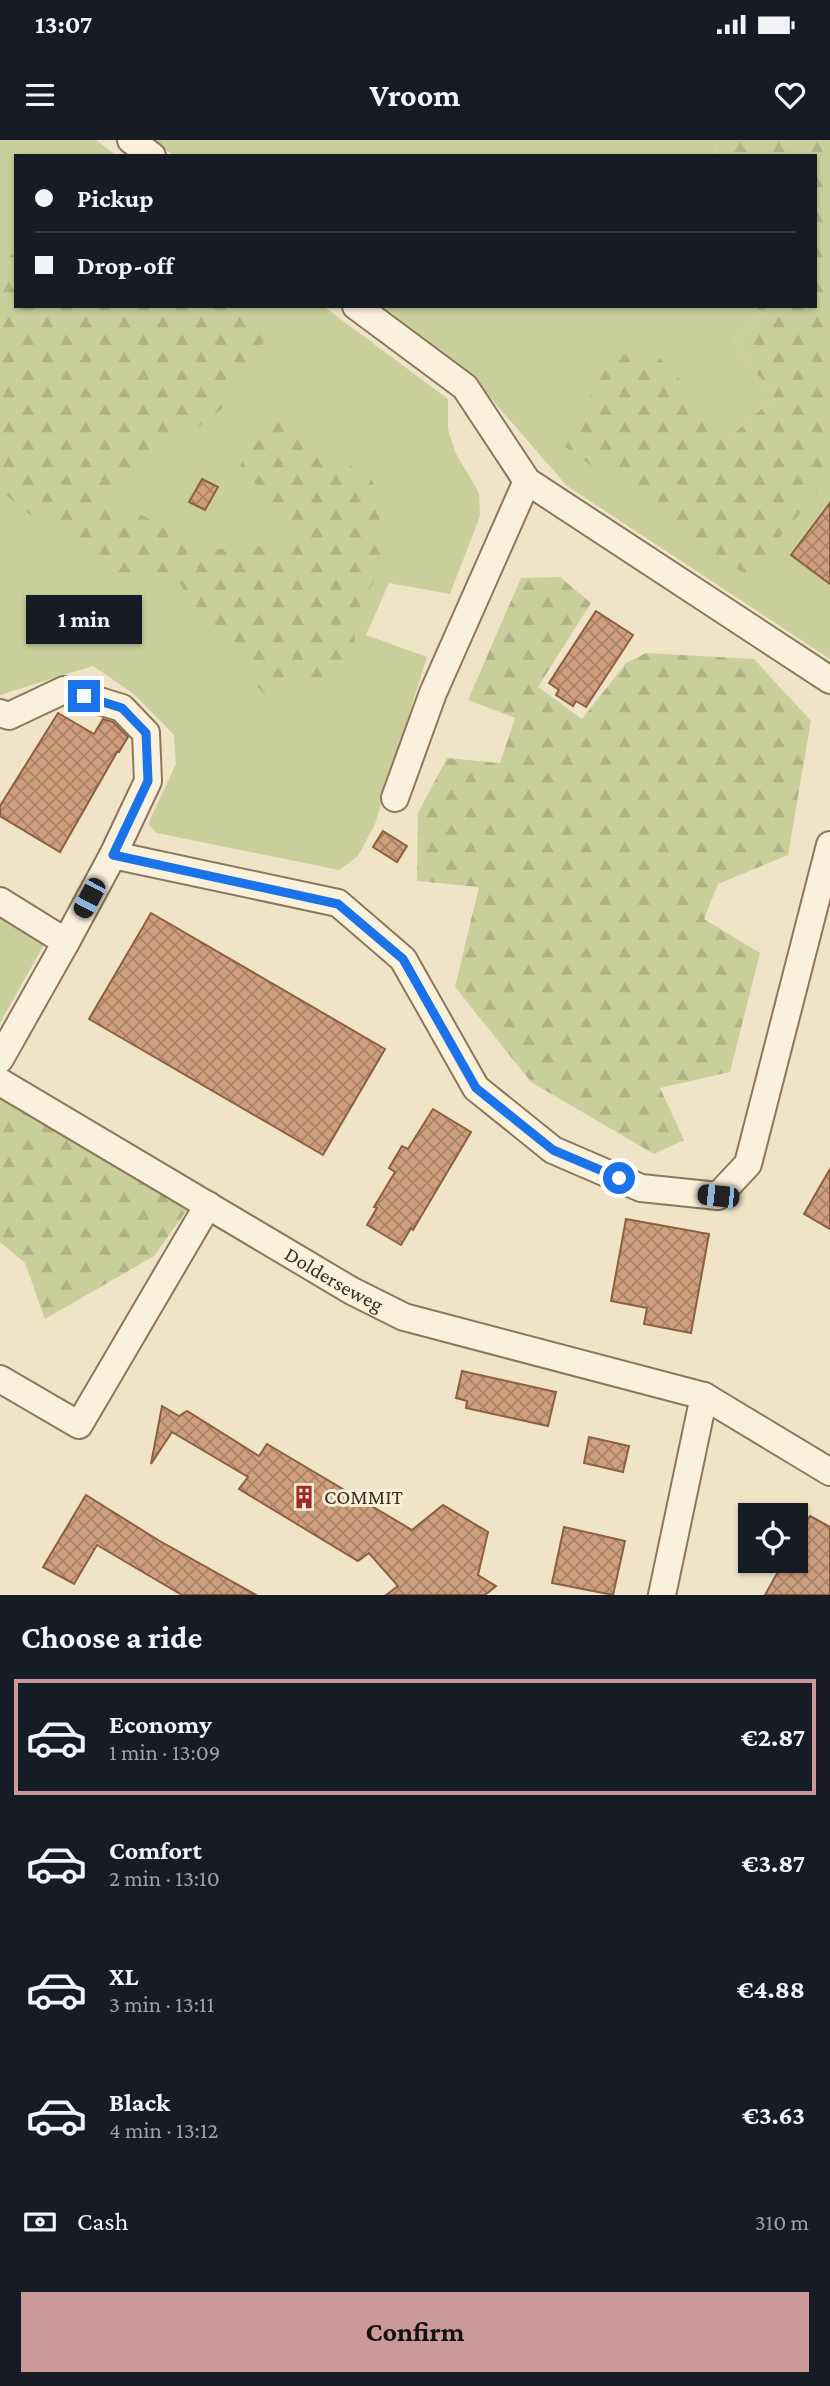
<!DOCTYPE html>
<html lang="en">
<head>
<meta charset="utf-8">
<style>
  :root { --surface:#171b24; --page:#20242c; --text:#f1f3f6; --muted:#9ea1a6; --line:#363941; --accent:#cc999b }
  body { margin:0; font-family:"Crimson Pro",serif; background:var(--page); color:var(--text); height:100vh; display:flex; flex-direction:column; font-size:26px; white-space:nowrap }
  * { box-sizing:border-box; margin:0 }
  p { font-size:23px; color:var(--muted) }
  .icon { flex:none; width:38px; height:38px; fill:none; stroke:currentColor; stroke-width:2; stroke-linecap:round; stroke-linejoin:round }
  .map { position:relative; height:1455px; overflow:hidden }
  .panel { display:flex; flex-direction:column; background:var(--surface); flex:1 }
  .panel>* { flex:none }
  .guide { position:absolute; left:14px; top:14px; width:803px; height:154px; border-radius:0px; box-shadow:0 2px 5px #0004; display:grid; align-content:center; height:154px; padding:0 21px; background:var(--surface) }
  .fabs { position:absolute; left:738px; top:1363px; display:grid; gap:14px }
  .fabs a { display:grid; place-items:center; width:70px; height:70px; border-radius:0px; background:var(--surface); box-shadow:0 2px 5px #0004; font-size:35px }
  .end { position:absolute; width:32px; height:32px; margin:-16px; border:9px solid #1a73e8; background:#fff; box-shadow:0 0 0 4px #fff }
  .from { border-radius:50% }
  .bubble { position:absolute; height:49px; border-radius:0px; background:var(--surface); box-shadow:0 2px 5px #0004; font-size:23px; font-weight:700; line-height:49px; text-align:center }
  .car { position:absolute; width:21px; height:42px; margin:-21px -10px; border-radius:9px; box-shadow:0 0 5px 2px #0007; background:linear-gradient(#222 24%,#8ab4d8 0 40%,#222 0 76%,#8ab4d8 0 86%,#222 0) }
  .guide b { display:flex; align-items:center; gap:24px; height:66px; font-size:26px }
  .guide b+b { border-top:2px solid var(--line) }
  .guide i { width:18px; height:18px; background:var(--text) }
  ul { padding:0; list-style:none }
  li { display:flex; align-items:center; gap:21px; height:116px; margin:0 14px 10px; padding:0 7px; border:4px solid transparent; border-radius:0px }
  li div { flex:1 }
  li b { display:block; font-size:26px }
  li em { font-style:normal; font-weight:700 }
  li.on { border-color:var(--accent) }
  li>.icon { width:63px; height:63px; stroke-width:1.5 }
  h2 { padding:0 21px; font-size:32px; line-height:84px }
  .pay { display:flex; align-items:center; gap:18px; height:77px; padding:0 21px; font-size:26px }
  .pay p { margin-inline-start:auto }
  .primary-button { display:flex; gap:14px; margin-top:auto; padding:14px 21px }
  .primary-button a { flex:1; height:80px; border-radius:0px; background:var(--accent); color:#111; font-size:28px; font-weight:700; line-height:80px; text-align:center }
  .status { display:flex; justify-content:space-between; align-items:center; height:49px; padding:0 35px; background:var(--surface); direction:ltr }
  .status svg { height:19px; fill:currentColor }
  header { display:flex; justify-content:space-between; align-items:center; height:91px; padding:0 21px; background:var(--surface); font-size:32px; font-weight:700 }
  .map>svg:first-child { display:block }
  .grass { fill:#c9cf9b }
  .forest { fill:url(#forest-firs) }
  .building { fill:url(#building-cross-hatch); stroke:#8d5f41; stroke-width:2 }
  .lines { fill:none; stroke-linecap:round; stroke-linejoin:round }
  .minor-casing { stroke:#8d765c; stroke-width:30 }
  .minor { stroke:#faf1dc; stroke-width:26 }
  .route { stroke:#1a73e8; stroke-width:9 }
  .labels { text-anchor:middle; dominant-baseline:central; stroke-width:6; stroke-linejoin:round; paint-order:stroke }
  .street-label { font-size:21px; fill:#3d2e20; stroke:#f7eed8 }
  .poi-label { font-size:21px; fill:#3d2e20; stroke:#f7eed8; text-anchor:start }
</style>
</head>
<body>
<div class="status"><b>13:07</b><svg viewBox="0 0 49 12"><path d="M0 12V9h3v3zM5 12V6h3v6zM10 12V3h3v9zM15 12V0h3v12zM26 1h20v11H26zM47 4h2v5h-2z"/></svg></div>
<header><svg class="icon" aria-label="menu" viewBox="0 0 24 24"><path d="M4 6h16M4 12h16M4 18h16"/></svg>Vroom<svg class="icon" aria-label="heart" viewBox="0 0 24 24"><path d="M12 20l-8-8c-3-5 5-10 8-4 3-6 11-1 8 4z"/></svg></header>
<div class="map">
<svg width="830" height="1455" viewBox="0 0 830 1455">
  <defs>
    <pattern id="forest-firs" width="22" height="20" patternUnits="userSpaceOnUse" patternTransform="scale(1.75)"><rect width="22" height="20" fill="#c9cf9b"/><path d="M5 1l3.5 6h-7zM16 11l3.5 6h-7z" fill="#aeb285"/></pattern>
    <pattern id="building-cross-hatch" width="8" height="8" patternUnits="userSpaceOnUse" patternTransform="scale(1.75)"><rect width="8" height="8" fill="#cf9f7d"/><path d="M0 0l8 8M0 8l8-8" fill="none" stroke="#a98266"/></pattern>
  </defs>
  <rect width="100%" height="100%" fill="#f0e4c8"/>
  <!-- grass -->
  <g class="grass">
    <polygon points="0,0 96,0 117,16 16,16 16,166 323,166 448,259 448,289 455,312 479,353 480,376 450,454 389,443 366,495 427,517 375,684 358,716 339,730 157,693 148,684 176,624 174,595 134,554 93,526 0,555"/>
    <polygon points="153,0 718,0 713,16 174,16"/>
    <polygon points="380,166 755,166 763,175 733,200 774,258 731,296 565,307 830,338 830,519 567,346 474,239 443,213"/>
    <polygon points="0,776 45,803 0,883"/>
  </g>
  <!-- forest -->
  <g class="forest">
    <polygon points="718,0 830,0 830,338 747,436 565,307 608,222 648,205 731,296 774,258 733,200 763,175 755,166 816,166 816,16 713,16"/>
    <polygon points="16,112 16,166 246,166 274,184 227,265 107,356 206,410 307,403 240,326 271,270 373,341 386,420 355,475 354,525 266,557 172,434 106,436 0,350 0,123"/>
    <polygon points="560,437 591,463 538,547 582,579 626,523 646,513 754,519 811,581 788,715 718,744 704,779 760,813 730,932 660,948 684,1000 654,1014 531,942 455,847 479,747 417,741 418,673 447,618 500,623 515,578 468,560 521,438"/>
    <polygon points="0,952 190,1066 154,1116 45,1179 25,1123 0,1102"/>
  </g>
  <!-- building -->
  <g class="building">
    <polygon points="202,339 218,347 205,370 189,362"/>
    <polygon points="830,363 830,444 791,415"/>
    <polygon points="596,471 633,495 586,567 576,561 573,566 556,555 559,550 549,543"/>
    <polygon points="58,573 94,594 103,579 113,582 128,597 119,612 117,612 60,712 0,676 0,666"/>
    <polygon points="383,691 407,706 397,722 373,707"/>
    <polygon points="151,773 385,909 323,1015 89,879"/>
    <polygon points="433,969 471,992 413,1090 411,1088 401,1105 367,1085 377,1068 374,1067 395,1032 389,1028 402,1006 408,1009"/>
    <polygon points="830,1029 830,1089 804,1074"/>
    <polygon points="626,1079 709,1094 691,1193 644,1184 647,1168 611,1161"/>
    <polygon points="462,1231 556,1252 548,1286 466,1268 467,1261 456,1258"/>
    <polygon points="162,1266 179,1276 187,1271 259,1316 267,1304 412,1390 443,1365 488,1392 478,1435 496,1446 485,1455 386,1455 398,1446 369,1413 358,1421 239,1349 248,1337 172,1292 151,1324"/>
    <polygon points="589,1297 629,1306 623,1332 584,1323"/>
    <polygon points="86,1355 158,1400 256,1455 182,1455 97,1405 74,1444 43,1427"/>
    <polygon points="810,1376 830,1387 830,1455 765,1455 784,1421 796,1421 796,1400"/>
    <polygon points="564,1387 625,1401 613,1455 552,1443"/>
  </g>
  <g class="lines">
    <!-- minor casing -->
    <g class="minor-casing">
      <g id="minor">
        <polyline points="131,0 152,16"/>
        <polyline points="356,166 465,247 527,341 830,540"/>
        <polyline points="0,573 9,576 64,550 122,568 146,593 148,641 113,715"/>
        <polyline points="395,658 433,553 527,341"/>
        <polyline points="0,761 66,802 0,919"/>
        <polyline points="66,802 113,715 338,763 403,819 476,948 553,1010 641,1048 718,1056 748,1024 830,705"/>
        <path id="s1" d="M0,942L352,1151L404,1177L704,1256L830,1332"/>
        <polyline points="0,1239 79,1285 208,1065"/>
        <polyline points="662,1455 704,1256"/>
      </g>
    </g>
    <!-- minor -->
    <use href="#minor" class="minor"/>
  </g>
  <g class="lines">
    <!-- route -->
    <polyline class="route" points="84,556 122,568 146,593 148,641 113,715 338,764 403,819 476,948 553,1010 619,1038"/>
  </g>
  <!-- icons -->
  <defs>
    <g id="building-bare" transform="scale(1.89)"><path d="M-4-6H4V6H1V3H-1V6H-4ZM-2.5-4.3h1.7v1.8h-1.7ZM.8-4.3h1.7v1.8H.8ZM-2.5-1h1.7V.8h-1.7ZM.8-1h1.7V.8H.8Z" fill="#9e2a2b" stroke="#f7eed8" stroke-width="2.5" paint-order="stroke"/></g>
  </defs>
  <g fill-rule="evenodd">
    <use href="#building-bare" x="304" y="1357"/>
  </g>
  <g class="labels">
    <!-- street labels -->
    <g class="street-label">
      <text stroke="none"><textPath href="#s1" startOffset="388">Dolderseweg</textPath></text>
    </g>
    <!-- poi labels -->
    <g class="poi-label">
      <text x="324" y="1357">COMMIT</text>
    </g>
  </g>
</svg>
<div class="fabs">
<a><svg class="icon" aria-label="locate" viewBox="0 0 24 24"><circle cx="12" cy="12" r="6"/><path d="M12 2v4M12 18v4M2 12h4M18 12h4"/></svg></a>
</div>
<i class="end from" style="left:619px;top:1038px"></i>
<i class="end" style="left:84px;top:556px"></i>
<div class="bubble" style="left:26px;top:455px;width:116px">1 min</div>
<i class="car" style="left:89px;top:758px;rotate:208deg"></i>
<i class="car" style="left:718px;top:1056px;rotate:276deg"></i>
<div class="guide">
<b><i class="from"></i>Pickup</b>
<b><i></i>Drop-off</b>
</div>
</div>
<section class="panel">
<h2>Choose a ride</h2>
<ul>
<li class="on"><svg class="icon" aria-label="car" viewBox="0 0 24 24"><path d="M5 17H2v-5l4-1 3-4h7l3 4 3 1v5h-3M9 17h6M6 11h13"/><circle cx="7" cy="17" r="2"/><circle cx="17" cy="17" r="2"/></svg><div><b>Economy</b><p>1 min · 13:09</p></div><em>€2.87</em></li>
<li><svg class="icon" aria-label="car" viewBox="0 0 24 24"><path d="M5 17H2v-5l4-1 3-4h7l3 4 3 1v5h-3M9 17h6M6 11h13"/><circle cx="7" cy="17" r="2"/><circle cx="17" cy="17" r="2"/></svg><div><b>Comfort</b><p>2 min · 13:10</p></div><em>€3.87</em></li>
<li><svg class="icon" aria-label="car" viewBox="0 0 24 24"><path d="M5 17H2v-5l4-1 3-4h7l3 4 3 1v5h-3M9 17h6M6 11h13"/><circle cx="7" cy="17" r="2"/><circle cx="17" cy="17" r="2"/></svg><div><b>XL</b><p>3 min · 13:11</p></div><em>€4.88</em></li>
<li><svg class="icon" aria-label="car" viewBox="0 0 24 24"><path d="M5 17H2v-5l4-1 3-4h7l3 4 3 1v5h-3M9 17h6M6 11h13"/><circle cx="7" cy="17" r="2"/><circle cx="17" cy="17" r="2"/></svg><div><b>Black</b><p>4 min · 13:12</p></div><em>€3.63</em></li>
</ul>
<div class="pay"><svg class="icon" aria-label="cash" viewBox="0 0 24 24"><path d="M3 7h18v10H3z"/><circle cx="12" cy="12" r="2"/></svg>Cash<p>310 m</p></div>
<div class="primary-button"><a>Confirm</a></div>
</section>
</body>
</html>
